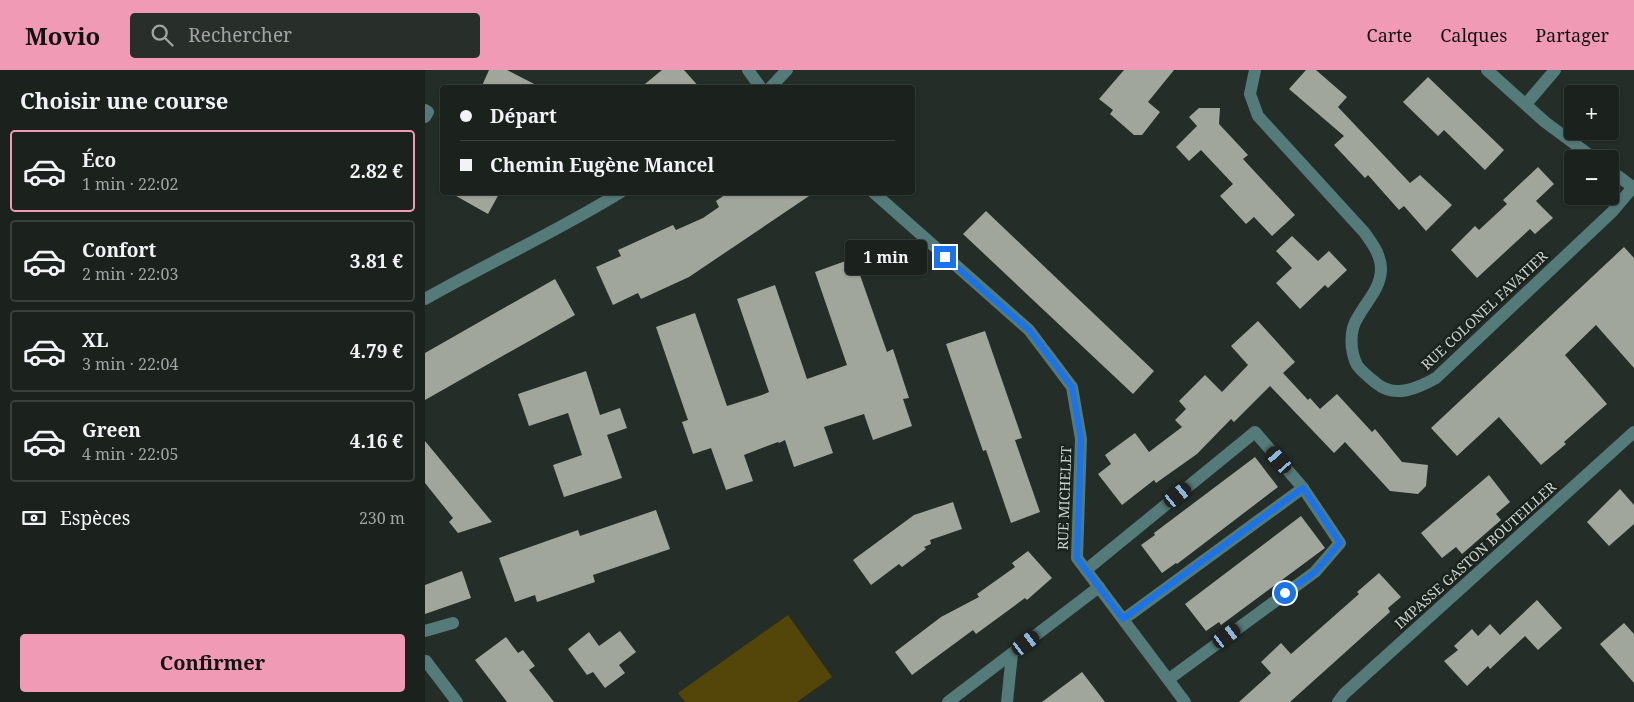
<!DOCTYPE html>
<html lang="fr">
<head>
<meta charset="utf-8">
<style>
  :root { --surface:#1b221e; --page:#282f2b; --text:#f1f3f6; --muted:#a0a4a4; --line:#393f3c; --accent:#f09ab5 }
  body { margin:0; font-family:"Noto Serif",serif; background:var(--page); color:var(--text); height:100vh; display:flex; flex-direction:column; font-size:19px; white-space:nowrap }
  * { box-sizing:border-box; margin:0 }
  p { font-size:16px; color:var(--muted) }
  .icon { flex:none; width:28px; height:28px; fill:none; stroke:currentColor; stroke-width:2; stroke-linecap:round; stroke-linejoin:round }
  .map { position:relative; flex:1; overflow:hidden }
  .drawer { display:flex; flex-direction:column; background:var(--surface); width:425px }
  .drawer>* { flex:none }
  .top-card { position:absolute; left:15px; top:15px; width:475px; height:110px; border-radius:5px; box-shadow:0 1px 4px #0004,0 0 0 1px var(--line); display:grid; align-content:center; height:110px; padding:0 20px; background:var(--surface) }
  .controls { position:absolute; left:1139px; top:15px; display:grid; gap:10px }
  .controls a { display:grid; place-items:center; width:55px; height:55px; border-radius:5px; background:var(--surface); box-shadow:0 1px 4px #0004,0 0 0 1px var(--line); font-size:25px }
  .end { position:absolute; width:22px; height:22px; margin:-11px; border:6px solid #1a73e8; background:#fff; box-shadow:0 0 0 2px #fff }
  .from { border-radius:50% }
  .bubble { position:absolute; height:35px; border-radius:5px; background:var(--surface); box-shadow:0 1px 4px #0004,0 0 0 1px var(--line); font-size:16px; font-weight:700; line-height:35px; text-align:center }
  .car { position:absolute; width:15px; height:30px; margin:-15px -8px; border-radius:6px; box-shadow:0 0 4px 1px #0007; background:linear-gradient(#222 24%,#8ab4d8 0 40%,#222 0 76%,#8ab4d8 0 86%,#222 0) }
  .top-card b { display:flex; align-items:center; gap:18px; height:48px; font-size:19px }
  .top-card b+b { border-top:1px solid var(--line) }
  .top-card i { width:12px; height:12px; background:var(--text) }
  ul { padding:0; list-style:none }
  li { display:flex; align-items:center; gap:15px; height:82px; margin:0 10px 8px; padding:0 10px; border:2px solid var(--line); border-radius:5px }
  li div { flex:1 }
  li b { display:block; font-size:19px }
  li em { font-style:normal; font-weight:700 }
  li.active { border-color:var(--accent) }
  li>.icon { width:45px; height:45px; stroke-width:1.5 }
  h2 { padding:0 20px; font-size:22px; line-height:60px }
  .pay { display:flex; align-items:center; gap:12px; height:55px; padding:0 20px; font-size:19px }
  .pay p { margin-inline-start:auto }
  .action { display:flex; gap:10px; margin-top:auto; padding:10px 20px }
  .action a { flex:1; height:58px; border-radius:5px; background:var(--accent); color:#111; font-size:20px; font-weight:700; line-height:58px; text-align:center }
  header { display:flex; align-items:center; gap:30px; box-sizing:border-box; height:70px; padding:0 25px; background:var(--accent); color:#111 }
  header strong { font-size:24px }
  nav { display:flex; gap:28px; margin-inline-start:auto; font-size:18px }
  .search { width:350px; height:45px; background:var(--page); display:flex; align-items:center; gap:12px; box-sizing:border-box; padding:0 18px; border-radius:5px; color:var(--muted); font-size:19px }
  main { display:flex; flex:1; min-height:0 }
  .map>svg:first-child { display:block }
  .green { fill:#544609 }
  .building { fill:#a1a69c }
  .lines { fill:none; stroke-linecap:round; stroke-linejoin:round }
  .minor { stroke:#547b79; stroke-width:12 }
  .route { stroke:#1a73e8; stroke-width:6 }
  .labels { text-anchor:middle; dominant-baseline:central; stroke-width:5; stroke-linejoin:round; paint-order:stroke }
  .street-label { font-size:14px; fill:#cfd5d2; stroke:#1b231e }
</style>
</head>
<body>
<header>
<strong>Movio</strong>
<div class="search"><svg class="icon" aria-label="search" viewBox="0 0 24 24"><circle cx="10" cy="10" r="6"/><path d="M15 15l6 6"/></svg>Rechercher</div>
<nav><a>Carte</a><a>Calques</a><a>Partager</a></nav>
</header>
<main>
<section class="drawer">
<h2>Choisir une course</h2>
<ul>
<li class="active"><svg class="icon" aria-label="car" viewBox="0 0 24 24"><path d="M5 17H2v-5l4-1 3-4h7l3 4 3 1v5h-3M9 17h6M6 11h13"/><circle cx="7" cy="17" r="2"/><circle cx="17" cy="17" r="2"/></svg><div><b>Éco</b><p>1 min · 22:02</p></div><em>2.82 €</em></li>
<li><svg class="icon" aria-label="car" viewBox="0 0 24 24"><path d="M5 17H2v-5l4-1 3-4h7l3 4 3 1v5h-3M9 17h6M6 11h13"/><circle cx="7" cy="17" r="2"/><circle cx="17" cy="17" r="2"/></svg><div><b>Confort</b><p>2 min · 22:03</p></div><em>3.81 €</em></li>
<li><svg class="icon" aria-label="car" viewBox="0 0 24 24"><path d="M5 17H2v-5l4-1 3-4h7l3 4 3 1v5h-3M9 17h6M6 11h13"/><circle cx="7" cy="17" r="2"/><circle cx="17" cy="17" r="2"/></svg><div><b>XL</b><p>3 min · 22:04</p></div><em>4.79 €</em></li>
<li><svg class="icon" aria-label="car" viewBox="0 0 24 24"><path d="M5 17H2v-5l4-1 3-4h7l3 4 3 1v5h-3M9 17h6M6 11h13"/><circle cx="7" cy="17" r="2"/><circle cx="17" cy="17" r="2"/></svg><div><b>Green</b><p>4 min · 22:05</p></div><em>4.16 €</em></li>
</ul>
<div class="pay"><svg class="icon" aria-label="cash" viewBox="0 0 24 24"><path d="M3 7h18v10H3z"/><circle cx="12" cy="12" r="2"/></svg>Espèces<p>230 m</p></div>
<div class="action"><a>Confirmer</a></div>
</section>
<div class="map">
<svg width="1209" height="632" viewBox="0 0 1209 632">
  <rect width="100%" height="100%" fill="#242d28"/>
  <!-- green -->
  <polygon class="green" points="363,545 407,607 372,632 260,632 253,623"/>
  <!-- building -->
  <g class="building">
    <polygon points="64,0 82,0 117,18 56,18"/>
    <polygon points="237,0 259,0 275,18 215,18"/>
    <polygon points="699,0 749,0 723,32 735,42 717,65 709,65 685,44 688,40 674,29"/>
    <polygon points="881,0 891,0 922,27 913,37 985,113 995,105 1027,135 1001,161 979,136 974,140 943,105 940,108 909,75 919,66 864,19"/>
    <polygon points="1003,7 1079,80 1060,100 1019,60 1013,66 978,32"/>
    <polygon points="774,38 795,38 794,54 823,85 818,89 870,145 847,166 829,147 821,154 795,126 808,114 776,80 764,91 751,77 772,56 764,47"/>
    <polygon points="1113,97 1129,114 1111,131 1128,148 1110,164 1105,159 1052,208 1026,180 1050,156 1054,160 1082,134 1078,130"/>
    <polygon points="24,122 75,122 63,144"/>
    <polygon points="304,122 390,122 264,207 216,229 213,223 188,235 171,197 196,186 193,180 248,155 251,160 278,148 294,137 291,131"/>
    <polygon points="561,141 729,301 708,324 538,164"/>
    <polygon points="867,166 893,191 904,181 922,200 903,218 900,215 875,239 851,213 867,198 851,181"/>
    <polygon points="1199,177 1209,188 1209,298 1171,255 1140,285 1182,334 1139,372 1141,374 1116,395 1074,347 1032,386 1006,358"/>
    <polygon points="429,188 462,282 468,279 484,328 478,329 487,356 448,370 439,344 399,357 408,383 369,397 360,370 354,373 353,372 319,385 328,411 301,420 286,378 268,384 257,352 263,350 231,257 270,243 302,336 337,325 344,322 312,229 350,215 382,309 422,295 390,202"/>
    <polygon points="130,209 150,245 0,330 0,283"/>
    <polygon points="833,251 870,292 858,303 883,330 885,328 895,339 912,324 947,362 950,359 977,392 1003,395 1001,416 993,424 965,421 920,372 909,383 845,316 809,352 806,349 772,384 731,413 729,410 697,435 673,404 686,394 680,385 710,363 724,382 757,357 750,350 761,339 754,331 780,305 797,322 823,295 806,276"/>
    <polygon points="560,261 597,368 590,370 615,442 586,453 561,380 558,381 521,274"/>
    <polygon points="161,301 175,345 195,338 202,358 182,365 197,408 139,427 128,395 157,385 143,343 104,356 93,324"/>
    <polygon points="0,371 19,394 67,452 33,463 24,452 28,448 0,413"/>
    <polygon points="830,387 853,417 752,494 751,493 737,503 716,475 730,465 729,463"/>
    <polygon points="1064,405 1085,432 1071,444 1076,450 1037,484 1031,477 1017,488 996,463"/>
    <polygon points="1195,419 1209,435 1209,454 1184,476 1162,452"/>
    <polygon points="528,432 537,459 505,470 506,474 499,477 501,479 477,497 474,494 446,515 428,490 489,445"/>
    <polygon points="231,440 245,479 168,505 170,512 112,532 110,525 90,532 74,488 153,460 155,466"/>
    <polygon points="876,446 900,478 796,555 794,552 781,561 760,534"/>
    <polygon points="603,481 627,508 602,530 600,528 551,564 548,560 487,605 470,582 516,547 554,527 552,524 590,497 587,493"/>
    <polygon points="37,501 46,528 0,544 0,515"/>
    <polygon points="954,503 976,527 963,538 965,542 865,632 814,632 846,603 836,592 856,573 866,584 934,524 932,522"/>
    <polygon points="1112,530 1137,558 1113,580 1100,566 1065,599 1063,596 1042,616 1019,591 1033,580 1029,576 1047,559 1053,566 1065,554 1075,565"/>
    <polygon points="1199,553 1209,564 1209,613 1175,574"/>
    <polygon points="195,561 211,582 194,595 200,603 180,618 168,602 162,605 143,579 164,562 174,576"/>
    <polygon points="81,567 93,583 98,580 110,596 104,600 129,632 82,632 50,590"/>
    <polygon points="657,602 680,632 617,632"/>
  </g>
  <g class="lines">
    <!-- minor -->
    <g class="minor">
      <polyline points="323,0 336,18"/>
      <path d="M830,0L825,24L833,46L939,162C947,173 956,185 956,199C956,218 941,232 933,247C924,260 925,281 932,295C936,301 946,309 951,313C970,329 993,318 1011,308L1187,142L1208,117"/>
      <polyline points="1062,0 1120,52 1170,89"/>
      <polyline points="345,18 362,0"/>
      <polyline points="1101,34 1130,0"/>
      <polyline points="0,40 3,42 0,47"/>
      <polyline points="1185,100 1209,118"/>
      <polyline points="448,122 604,260 647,317 656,369 652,488 760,632"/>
      <path d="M0,229C65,192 133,161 196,122"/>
      <polyline points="661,500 830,362 878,418"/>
      <polyline points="699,549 878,418 915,473 890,502 744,609"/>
      <polyline points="0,561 28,553"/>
      <polyline points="1,591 32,632"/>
      <polyline points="523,632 674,517"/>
      <polyline points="582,632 587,584"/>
      <polyline points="913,632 919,624 1209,362"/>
    </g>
  </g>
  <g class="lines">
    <!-- route -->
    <polyline class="route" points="520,187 604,260 647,317 656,369 652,488 698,549 878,418 915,473 890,502 860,523"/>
  </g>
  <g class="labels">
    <!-- street labels -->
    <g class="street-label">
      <text transform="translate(1059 240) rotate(-43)">RUE COLONEL FAVATIER</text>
      <text transform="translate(639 428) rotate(-88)">RUE MICHELET</text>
      <text transform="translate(1050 485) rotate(-42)">IMPASSE GASTON BOUTEILLER</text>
    </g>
  </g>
</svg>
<div class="controls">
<a>+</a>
<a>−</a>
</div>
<i class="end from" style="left:860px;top:523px"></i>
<i class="end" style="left:520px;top:187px"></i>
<div class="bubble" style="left:420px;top:170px;width:82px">1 min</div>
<i class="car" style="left:854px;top:390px;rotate:319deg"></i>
<i class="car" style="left:753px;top:425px;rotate:51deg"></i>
<i class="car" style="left:802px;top:566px;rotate:54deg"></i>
<i class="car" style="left:601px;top:573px;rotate:53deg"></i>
<div class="top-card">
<b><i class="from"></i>Départ</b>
<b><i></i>Chemin Eugène Mancel</b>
</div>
</div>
</main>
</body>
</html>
